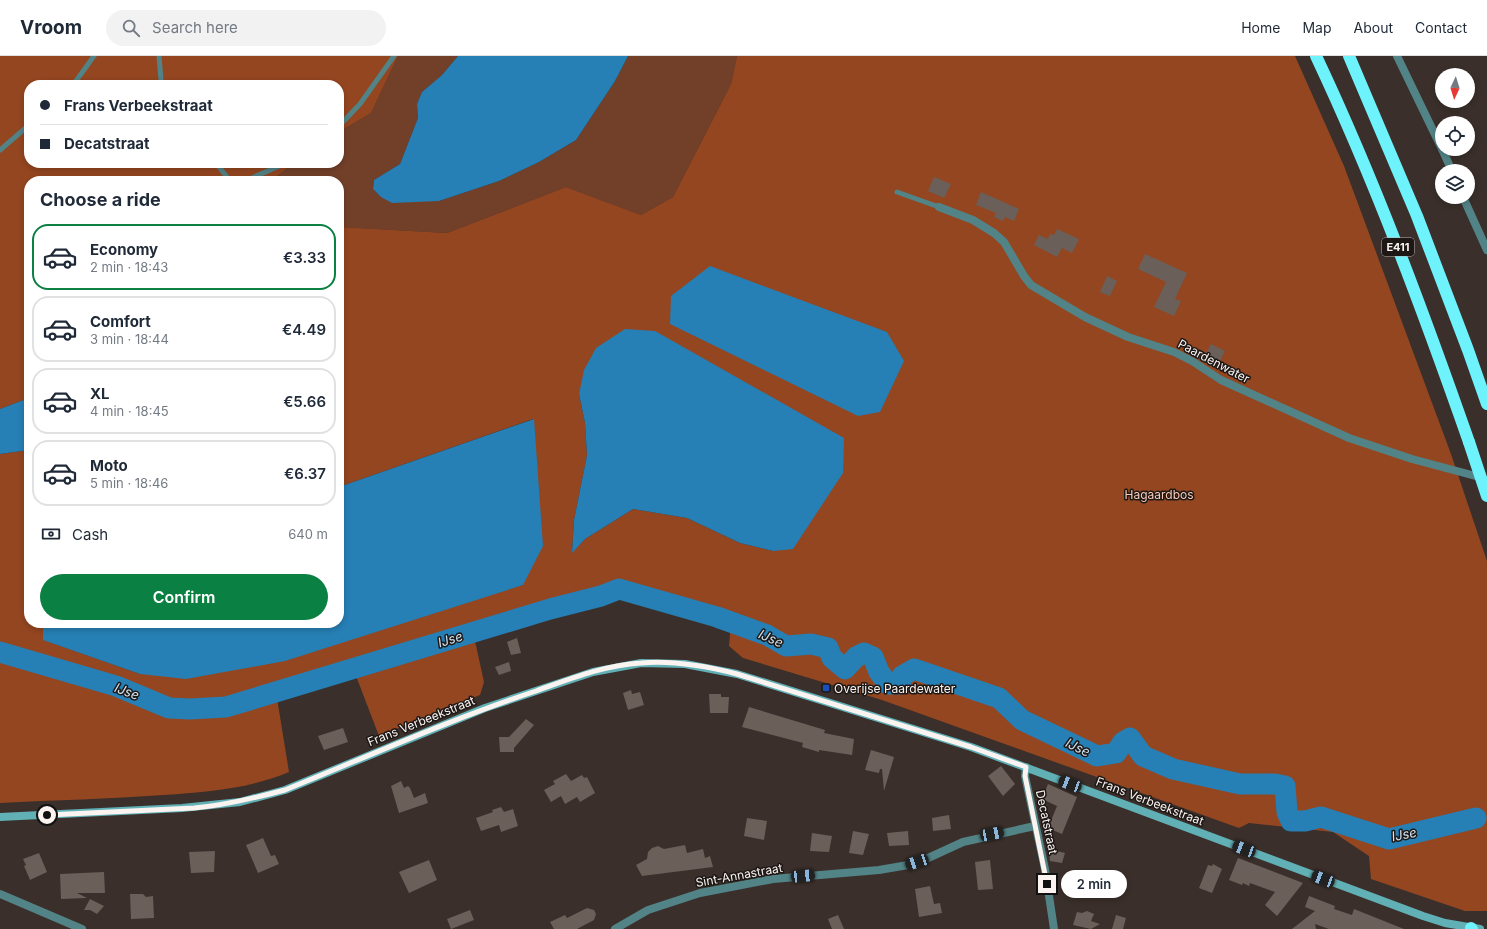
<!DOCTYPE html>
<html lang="en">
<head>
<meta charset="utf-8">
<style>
  :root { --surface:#fff; --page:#f2f2f3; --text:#1f2937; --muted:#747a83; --line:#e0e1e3; --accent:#0b8043 }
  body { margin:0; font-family:Inter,sans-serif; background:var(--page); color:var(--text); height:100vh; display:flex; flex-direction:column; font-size:15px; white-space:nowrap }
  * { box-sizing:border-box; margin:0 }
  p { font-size:13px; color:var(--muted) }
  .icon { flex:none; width:22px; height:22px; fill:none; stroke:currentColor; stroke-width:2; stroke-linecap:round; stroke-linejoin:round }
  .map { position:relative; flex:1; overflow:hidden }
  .side { position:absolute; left:24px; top:120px; width:320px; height:452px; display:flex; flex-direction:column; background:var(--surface); border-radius:16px; box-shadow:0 2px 6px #0003 }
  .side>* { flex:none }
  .hud { position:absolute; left:24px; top:24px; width:320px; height:88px; border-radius:16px; box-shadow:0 2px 6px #0003; display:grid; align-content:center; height:88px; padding:0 16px; background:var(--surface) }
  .needle { width:26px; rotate:184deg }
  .buttons { position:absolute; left:1435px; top:12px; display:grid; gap:8px }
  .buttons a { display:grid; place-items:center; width:40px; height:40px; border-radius:50%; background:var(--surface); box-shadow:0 2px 6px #0003; font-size:20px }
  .end { position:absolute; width:18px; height:18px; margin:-9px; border:5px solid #faf3f0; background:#111; box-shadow:0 0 0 2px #111 }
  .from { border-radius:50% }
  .bubble { position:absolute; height:28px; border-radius:14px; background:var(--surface); box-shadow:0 2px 6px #0003; font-size:13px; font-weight:600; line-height:28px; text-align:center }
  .car { position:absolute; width:12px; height:24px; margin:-12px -6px; border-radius:5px; box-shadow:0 0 3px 1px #0007; background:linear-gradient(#222 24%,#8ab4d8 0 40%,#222 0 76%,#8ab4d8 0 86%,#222 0) }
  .hud b { display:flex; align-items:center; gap:14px; height:38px; font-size:15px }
  .hud b+b { border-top:1px solid var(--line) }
  .hud i { width:10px; height:10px; background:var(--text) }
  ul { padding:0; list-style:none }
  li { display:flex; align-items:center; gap:12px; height:66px; margin:0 8px 6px; padding:0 8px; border:2px solid var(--line); border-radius:16px }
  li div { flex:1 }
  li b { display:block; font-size:15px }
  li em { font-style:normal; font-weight:600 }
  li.active { border-color:var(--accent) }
  li>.icon { width:36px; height:36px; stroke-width:1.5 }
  h2 { padding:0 16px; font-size:18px; line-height:48px }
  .pay { display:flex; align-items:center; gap:10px; height:44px; padding:0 16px; font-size:15px }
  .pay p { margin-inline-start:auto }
  .primary-button { display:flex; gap:8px; margin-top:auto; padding:8px 16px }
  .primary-button a { flex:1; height:46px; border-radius:24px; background:var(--accent); color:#fff; font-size:16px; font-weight:600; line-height:46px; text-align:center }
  header { display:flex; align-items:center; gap:24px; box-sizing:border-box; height:56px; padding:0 20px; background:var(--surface); border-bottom:1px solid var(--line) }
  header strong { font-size:19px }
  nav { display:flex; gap:22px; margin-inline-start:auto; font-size:14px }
  .search { width:280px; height:36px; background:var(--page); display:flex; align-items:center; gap:10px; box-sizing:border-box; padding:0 14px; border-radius:22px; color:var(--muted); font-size:15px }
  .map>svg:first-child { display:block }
  .green { fill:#724029 }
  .forest { fill:#944620; fill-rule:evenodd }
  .water { fill:#267fb5 }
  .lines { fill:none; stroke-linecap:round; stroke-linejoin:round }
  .river { stroke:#267fb5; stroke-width:21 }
  .building { fill:#6b5f5a }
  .service { stroke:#528386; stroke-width:5 }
  .minor { stroke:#528386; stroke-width:8 }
  .tertiary { stroke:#528386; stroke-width:8 }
  .secondary { stroke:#60b0b6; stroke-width:8 }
  .motorway { stroke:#6ef3fd; stroke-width:12 }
  .motorway-bridge { stroke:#6ef3fd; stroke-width:12 }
  .route { stroke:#faf3f0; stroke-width:5 }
  .transit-dot { fill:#1a4fb4; stroke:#1d1816; stroke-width:1.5 }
  .labels { text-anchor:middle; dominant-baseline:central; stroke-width:3; stroke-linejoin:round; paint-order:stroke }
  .shield { fill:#1d1816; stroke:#b8b1af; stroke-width:1 }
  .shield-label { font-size:11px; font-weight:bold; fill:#faf3f0 }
  .street-label { font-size:12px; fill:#faf3f0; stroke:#1d1816 }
  .park-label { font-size:12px; fill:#f8cab6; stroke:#1d1816 }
  .poi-label { font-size:12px; fill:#faf3f0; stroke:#1d1816; text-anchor:start }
  .water-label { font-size:13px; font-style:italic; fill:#d1e4f3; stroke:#1d1816 }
</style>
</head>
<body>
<header>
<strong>Vroom</strong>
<div class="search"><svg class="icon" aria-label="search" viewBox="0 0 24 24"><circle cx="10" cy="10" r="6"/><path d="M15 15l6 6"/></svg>Search here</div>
<nav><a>Home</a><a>Map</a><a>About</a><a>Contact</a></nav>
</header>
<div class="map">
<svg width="1487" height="873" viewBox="0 0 1487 873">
  <rect width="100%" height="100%" fill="#3a2f2a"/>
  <!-- green -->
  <polygon class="green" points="398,0 458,0 442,19 422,36 417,48 418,62 400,108 374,124 373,133 381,141 439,145 499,125 539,106 576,84 615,25 628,0 737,0 731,28 673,141 641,159 566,131 447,177 339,171 339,125 246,125 275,122 294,107 339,107 339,76 371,57"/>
  <!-- forest -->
  <g class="forest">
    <polygon points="0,0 398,0 371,57 339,76 339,29 29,29 29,107 294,107 275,122 246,125 29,125 29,342 0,353"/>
    <path d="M737,0H1295L1344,110L1451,398L1487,505V855H1465L1371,823L1369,800L1333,776L1249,767L1239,772L882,644L743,602L729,590L731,567L619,533L601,540L550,553L473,576L484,626L480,639L379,680L353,612L276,636L289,716C248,733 207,736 164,739C109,743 55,744 0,747V398L29,394V567H43L44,584L140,618L523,529L533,363L339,431V171L447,177L566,131L641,159L673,141L731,28ZM579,338L773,495L740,487L687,462L633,453L585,483L572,496L574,464L587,399L585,367Z"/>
  </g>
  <!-- water -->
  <g class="water">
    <polygon points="458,0 628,0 615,25 576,84 539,106 499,125 439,145 392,147 381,141 373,133 374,124 400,108 418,62 417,48 422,36 442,19"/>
    <polygon points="710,210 887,276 904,305 880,356 858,360 670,268 671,240"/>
    <polygon points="625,273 655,275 844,382 843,417 793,493 773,495 740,487 687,462 633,453 585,483 572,497 574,464 587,399 585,367 579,338 584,314 596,292"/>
    <polygon points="29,342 29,394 0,398 0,353"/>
    <polygon points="534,363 543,490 523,529 285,605 186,623 140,618 43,584 43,567 339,567 339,431"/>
  </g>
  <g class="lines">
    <!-- river -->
    <polyline class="river" points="0,596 116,630 169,652 190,653 226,651 550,553 601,540 619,533 717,561 767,579 786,590 811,588 828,592 832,602 845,613 856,601 864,597 873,601 879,616 888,628 900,628 902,620 914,613 999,642 1022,664 1097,700 1116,697 1123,686 1130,682 1143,700 1173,713 1240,728 1275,728 1285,730 1287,756 1291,765 1305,765 1321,761 1389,783 1476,762"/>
  </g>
  <!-- building -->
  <g class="building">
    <polygon points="934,121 951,128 944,142 928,135"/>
    <polygon points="981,136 1019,153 1014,165 1005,161 1003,165 994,161 996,157 976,149"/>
    <polygon points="1057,173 1079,183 1072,197 1062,192 1057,201 1034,189 1039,179 1048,183 1050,178 1054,179"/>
    <polygon points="1145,198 1187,217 1175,243 1181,245 1174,260 1154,251 1166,226 1138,213"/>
    <polygon points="1107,220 1117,225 1110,240 1100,236"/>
    <polygon points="1211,288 1225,295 1218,309 1204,302"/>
    <polygon points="517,582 521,597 511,599 507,586"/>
    <polygon points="509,606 511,615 499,619 495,611"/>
    <polygon points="631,634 632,638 640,636 644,649 628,654 623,637"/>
    <polygon points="709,638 721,638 721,641 729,641 728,657 710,657"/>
    <polygon points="749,651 825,674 824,677 854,683 852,699 819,694 819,696 802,691 803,687 742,671"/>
    <polygon points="526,663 534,669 514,692 514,696 500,696 499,681 509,681"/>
    <polygon points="343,672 348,686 324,694 318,680"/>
    <polygon points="871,694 894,701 884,735 882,713 880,713 879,717 865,714"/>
    <polygon points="1001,710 1015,728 1003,740 988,720"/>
    <polygon points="566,718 571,725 582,719 584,722 587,721 595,737 580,746 577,741 565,748 561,740 551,746 544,734 555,728 553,725"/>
    <polygon points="401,725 404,732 408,730 410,732 414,742 425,737 428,747 399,757 391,730"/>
    <polygon points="1048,728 1077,741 1062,778 1048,772 1057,750 1042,743"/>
    <polygon points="501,751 504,756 513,753 518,770 501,776 499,769 481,775 476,762 493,756 492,754"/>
    <polygon points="949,759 951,773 933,775 932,762"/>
    <polygon points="747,762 767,765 764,784 744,780"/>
    <polygon points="853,775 869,778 863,799 849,797"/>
    <polygon points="908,775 909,789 889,790 887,777"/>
    <polygon points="812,777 832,780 829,796 810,795"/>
    <polygon points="263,782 271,800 275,799 279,808 258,817 246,789"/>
    <polygon points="685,789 687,797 703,793 705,802 710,800 713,811 642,820 636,809 647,803 648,796 652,792 658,790 664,793"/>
    <polygon points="1049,793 1065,797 1062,807 1050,805"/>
    <polygon points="215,795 214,816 191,817 189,796"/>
    <polygon points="39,797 47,816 30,824 24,810 26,809 23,803"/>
    <polygon points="1238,802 1303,827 1277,860 1265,849 1275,836 1250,827 1249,830 1243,827 1242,829 1229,824"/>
    <polygon points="429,804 437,824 409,837 399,816"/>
    <polygon points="990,804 993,833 978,834 975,806"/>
    <polygon points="1213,808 1222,813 1212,837 1199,832 1208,809 1212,810"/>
    <polygon points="104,816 105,837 77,837 87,842 61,843 60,818"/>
    <polygon points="930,830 934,848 940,847 942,857 919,861 915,833"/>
    <polygon points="130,838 143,838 146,841 153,840 154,862 131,863"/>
    <polygon points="1309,840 1335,850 1334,853 1352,859 1354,853 1404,873 1329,873 1315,868 1316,873 1292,873 1315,855 1305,851"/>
    <polygon points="90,843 104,850 97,858 90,854 84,854"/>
    <polygon points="587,852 594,854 596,858 594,864 577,873 554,873 550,866 565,859 567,862"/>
    <polygon points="470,854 474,864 451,873 447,863"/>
    <polygon points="1087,855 1094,858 1091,865 1100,868 1091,873 1073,869 1077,856 1082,857"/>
    <polygon points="838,859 844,873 832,873 828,863"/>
    <polygon points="1116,859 1126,862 1123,873 1112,873"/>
  </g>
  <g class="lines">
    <!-- service -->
    <g class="service">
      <polyline points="159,0 161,24 163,29"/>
      <polyline points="73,29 94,0"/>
      <polyline points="339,70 360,48 394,0"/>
      <polyline points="0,94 29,69"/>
      <polyline points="216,107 230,125"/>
      <polyline points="245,125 286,107"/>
      <polyline points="897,136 939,151"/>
    </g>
    <!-- minor -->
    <g class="minor">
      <polyline points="939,151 973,164 994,177 1004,186 1024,220 1031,229 1085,261 1128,281 1174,296 1192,305 1221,324 1349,382 1412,403 1483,422"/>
      <polyline points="1026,711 1025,720 1045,813 1054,873"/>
      <polyline points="0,838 82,873"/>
      <polyline points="615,873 648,854 700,837 773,823 879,814 908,809 926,803 963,786 1035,770"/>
    </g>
    <!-- tertiary -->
    <g class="tertiary">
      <polyline points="1397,0 1442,93"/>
      <polyline points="1442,93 1452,115"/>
      <polyline points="1463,141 1487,194"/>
    </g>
    <!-- secondary -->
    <polyline class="secondary" points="0,761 182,752 240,746 285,734 485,652 593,616 641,607 685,608 737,618 971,691 1423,860 1445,867 1480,873"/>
    <!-- motorway -->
    <g class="motorway">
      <path d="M1316,0C1375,125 1423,255 1469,386"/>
      <polyline points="1349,0 1417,160 1468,294 1487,348"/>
      <polyline points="1471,872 1472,873"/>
    </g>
    <!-- motorway-bridge -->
    <polyline class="motorway-bridge" points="1469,386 1487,440"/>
  </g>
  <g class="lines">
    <!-- route -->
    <path class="route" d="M47,759L194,752C226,749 255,742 285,734C369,700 451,663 536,635C570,623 605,609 641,607C674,604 706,610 737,618L971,691L1026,711L1025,720L1047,828"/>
  </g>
  <!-- markers -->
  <rect class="transit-dot" x="822" y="628" width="8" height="8" rx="2"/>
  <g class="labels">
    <!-- shield labels -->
    <rect class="shield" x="1382" y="182" width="32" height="18" rx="3"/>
    <g class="shield-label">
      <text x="1398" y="191">E411</text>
    </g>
    <!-- street labels -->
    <g class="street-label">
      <text transform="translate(1214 305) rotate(28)">Paardenwater</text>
      <text transform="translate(421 665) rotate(-22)">Frans Verbeekstraat</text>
      <text transform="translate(1150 745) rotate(21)">Frans Verbeekstraat</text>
      <text transform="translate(1047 766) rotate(78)">Decatstraat</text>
      <text transform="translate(739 819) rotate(-10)">Sint-Annastraat</text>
    </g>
    <!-- park labels -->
    <g class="park-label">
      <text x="1159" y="438">Hagaardbos</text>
    </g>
    <!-- poi labels -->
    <g class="poi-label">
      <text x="834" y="632">Overijse Paardewater</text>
    </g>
    <!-- water labels -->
    <g class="water-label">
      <text transform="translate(771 582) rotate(24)">IJse</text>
      <text transform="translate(450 583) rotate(-17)">IJse</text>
      <text transform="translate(127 635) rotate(21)">IJse</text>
      <text transform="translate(1078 691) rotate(26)">IJse</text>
      <text transform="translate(1404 778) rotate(-11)">IJse</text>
    </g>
  </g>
</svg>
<div class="buttons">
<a><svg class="needle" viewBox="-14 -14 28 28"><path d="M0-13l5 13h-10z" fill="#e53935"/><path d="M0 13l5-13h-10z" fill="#747a83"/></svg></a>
<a><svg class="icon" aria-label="locate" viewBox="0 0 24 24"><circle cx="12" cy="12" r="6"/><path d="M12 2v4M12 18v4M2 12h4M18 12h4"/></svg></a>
<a><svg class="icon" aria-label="layers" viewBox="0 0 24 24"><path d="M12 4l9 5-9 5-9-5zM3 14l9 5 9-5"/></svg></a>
</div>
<i class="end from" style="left:47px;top:759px"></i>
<i class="end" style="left:1047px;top:828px"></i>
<div class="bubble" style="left:1061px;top:814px;width:66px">2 min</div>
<i class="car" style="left:1070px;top:728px;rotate:291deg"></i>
<i class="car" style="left:992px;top:778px;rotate:79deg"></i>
<i class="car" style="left:1244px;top:793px;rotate:291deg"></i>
<i class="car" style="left:917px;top:806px;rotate:252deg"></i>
<i class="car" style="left:803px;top:820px;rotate:85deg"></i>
<i class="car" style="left:1323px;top:823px;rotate:291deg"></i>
<div class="hud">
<b><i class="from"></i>Frans Verbeekstraat</b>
<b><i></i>Decatstraat</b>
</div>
<section class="side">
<h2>Choose a ride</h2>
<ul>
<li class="active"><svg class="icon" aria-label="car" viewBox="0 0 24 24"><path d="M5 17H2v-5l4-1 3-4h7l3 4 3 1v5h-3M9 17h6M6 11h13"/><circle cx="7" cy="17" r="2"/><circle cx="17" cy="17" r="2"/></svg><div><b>Economy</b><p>2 min · 18:43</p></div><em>€3.33</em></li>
<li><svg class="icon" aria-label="car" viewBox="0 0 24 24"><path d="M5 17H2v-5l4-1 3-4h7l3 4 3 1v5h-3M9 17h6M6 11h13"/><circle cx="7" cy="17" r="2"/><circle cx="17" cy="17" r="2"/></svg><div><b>Comfort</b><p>3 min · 18:44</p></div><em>€4.49</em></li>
<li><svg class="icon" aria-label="car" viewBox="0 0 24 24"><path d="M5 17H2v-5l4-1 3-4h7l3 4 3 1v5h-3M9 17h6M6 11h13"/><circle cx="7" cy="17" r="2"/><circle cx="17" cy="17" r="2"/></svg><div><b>XL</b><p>4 min · 18:45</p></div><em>€5.66</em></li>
<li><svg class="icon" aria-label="car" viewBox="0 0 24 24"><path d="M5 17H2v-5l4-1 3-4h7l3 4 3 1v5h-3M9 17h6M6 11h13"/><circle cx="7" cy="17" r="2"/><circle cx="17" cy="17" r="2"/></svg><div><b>Moto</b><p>5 min · 18:46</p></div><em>€6.37</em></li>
</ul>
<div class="pay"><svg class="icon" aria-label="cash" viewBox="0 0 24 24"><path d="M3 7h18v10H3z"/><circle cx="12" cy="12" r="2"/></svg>Cash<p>640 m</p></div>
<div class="primary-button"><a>Confirm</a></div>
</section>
</div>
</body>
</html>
